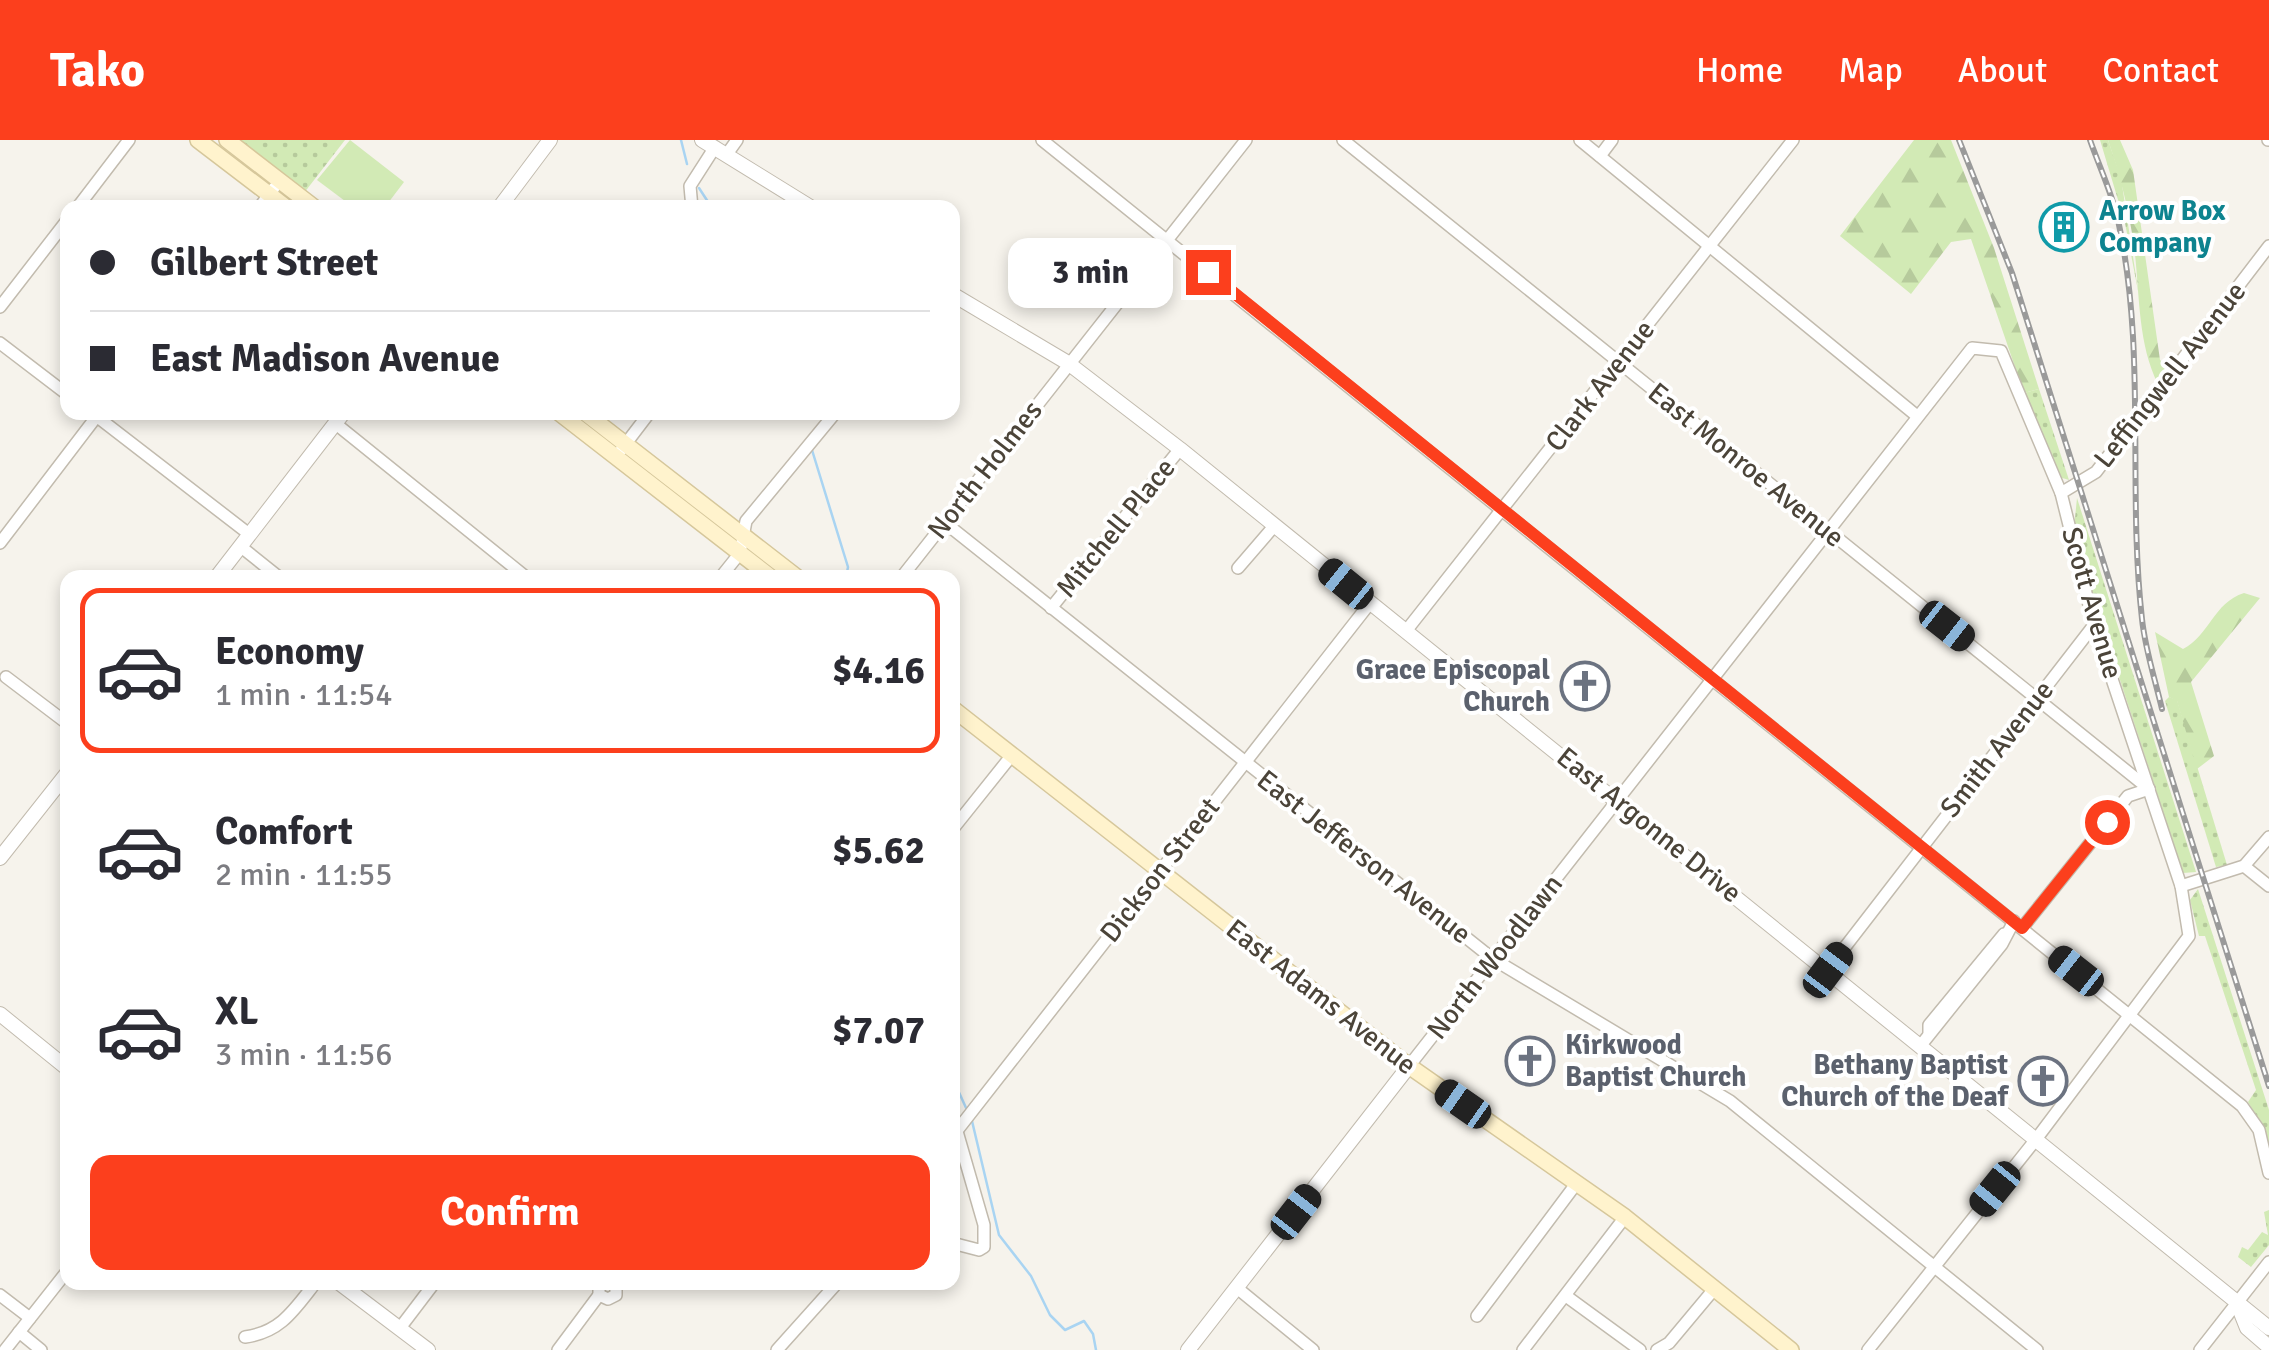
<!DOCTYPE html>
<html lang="en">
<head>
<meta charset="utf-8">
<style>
  :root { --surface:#fff; --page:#f7f7f7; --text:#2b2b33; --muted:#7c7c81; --line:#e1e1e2; --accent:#fc3f1d }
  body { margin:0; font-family:Signika,sans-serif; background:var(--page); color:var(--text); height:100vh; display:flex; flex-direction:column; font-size:38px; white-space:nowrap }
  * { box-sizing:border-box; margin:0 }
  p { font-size:32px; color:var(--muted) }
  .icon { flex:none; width:55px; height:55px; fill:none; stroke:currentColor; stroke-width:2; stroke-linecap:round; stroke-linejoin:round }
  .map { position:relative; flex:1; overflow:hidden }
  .side { position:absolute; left:60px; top:430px; width:900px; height:720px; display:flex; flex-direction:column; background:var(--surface); border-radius:20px; box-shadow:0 5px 15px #0003 }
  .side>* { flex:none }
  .hud { position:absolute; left:60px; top:60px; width:900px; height:220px; border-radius:20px; box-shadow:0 5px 15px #0003; display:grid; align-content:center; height:220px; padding:0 30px; background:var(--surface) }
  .end { position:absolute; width:45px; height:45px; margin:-22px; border:12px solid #fc3f1d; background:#fff; box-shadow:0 0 0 5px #fff }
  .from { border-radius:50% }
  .bubble { position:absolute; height:70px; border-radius:20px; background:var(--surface); box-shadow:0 5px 15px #0003; font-size:32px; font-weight:700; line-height:70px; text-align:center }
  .car { position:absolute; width:30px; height:60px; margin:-30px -15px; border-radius:12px; box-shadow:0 0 8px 2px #0007; background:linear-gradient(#222 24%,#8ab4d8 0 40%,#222 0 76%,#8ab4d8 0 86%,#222 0) }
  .hud b { display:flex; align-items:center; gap:35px; height:95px; font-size:38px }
  .hud b+b { border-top:2px solid var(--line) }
  .hud i { width:25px; height:25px; background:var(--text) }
  ul { padding:18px 0 0; list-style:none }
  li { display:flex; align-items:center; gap:30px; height:165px; margin:0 20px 15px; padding:0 10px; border:5px solid transparent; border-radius:20px }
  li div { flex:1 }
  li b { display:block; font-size:38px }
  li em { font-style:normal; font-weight:700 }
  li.current { border-color:var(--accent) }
  li>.icon { width:90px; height:90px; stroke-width:1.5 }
  .action { display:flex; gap:20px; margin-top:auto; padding:20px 30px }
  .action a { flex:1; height:115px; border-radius:20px; background:var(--accent); color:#fff; font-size:40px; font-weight:700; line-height:115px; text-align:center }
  header { display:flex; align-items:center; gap:60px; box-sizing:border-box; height:140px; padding:0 50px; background:var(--accent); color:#fff }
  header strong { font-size:48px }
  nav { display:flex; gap:55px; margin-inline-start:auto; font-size:35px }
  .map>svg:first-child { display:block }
  .grass { fill:url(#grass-dots) }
  .forest { fill:url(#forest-firs) }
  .pitch { fill:#d2eab5 }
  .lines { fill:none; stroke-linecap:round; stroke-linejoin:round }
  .stream { stroke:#a9d4f2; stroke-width:2.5 }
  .minor-casing { stroke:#c2bbae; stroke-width:14 }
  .tertiary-casing { stroke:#c2bbae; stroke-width:16 }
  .secondary-casing { stroke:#d6c79b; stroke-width:18 }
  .minor { stroke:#fff; stroke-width:11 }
  .tertiary { stroke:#fff; stroke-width:14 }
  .secondary { stroke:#fff3cd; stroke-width:15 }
  .rail-casing { stroke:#9a9a9a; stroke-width:6 }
  .rail { stroke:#fff; stroke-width:2.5; stroke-dasharray:8; stroke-linecap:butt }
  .route { stroke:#fc3f1d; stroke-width:12 }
  .labels { text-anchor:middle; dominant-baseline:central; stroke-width:8; stroke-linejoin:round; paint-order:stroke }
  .culture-label { font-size:28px; font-weight:bold; fill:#0d838f; stroke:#fff; text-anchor:start }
  .street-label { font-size:28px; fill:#4b4439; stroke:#fff }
  .worship-label { font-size:28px; font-weight:bold; fill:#5b616d; stroke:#fff; text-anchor:end }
</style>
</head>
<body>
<header>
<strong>Tako</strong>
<nav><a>Home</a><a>Map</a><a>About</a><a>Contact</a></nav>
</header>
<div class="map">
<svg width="2269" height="1210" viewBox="0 0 2269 1210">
  <defs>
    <pattern id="grass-dots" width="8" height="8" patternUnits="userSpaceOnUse" patternTransform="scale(2.5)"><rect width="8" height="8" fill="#d2eab5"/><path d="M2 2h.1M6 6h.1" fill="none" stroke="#b6ca9c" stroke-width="1.8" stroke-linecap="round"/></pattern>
    <pattern id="forest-firs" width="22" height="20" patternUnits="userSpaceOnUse" patternTransform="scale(2.5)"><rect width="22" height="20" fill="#d2eab5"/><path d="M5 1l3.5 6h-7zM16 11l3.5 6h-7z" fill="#b6ca9c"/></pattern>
  </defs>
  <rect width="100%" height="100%" fill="#f6f3ec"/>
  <!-- grass -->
  <g class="grass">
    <polygon points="235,0 345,0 304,53"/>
    <polygon points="2100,0 2108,0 2121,38 2139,156 2125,83"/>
    <polygon points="2039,249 2069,340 2059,337 2024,253"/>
    <polygon points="2077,358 2196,732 2183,733 2090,448 2074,388"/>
    <polygon points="2169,557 2177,560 2227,725 2216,727 2165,561"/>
    <polygon points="2198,749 2269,970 2269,1018 2259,981 2248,962 2256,950 2205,796 2199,796 2190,760"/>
    <polygon points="2269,1070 2269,1105 2251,1127 2238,1117 2242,1107 2248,1110 2262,1092 2268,1095 2264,1072"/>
  </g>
  <!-- forest -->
  <g class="forest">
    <polygon points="1914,0 1951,0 1994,108 2039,249 2024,253 1971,99 1951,102 1911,154 1840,96"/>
    <path d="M2108,0H2120L2133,30L2160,220L2170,228L2158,244C2137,202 2140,152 2134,106C2129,70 2120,35 2108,0Z"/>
    <path d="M2244,453L2260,458L2191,542L2214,616L2197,629L2177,561L2169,557L2155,492L2183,509C2210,495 2213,463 2244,453Z"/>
  </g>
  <!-- pitch -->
  <polygon class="pitch" points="350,0 404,42 385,67 353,67 317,40"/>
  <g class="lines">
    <!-- stream -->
    <g class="stream">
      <polyline points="681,0 687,24"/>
      <polyline points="699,48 712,68"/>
      <polyline points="812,310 848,427 846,438"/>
      <polyline points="952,937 967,970"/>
      <polyline points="972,981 999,1095 1031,1136 1050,1175 1065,1190 1084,1181 1093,1194 1096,1210"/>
    </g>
    <!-- minor casing -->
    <g class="minor-casing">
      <g id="minor">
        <polyline points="1042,0 2242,966 2259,990 2269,1033"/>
        <polyline points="1343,0 2149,649"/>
        <polyline points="1580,0 1917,276"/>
        <polyline points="2268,0 2269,0"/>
        <polyline points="727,14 737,0"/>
        <polyline points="1600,16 1612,0"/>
        <polyline points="77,68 129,0"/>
        <polyline points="259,68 274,48"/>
        <polyline points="692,68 690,46 715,7"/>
        <polyline points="0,167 68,79"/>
        <polyline points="0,203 68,255"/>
        <polyline points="91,272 249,394"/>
        <polyline points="336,284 527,438"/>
        <polyline points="621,310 650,272"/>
        <polyline points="2061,353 2096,332 2269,106"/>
        <polyline points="944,382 1493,819 1730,961 2037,1210"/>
        <polyline points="0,403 100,272"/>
        <polyline points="240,406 280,438"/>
        <polyline points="1238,428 1275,385"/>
        <polyline points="720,438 740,413 746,381 836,272"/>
        <polyline points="901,438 1246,0"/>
        <polyline points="1051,468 1180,309"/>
        <polyline points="1406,491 1793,0"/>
        <polyline points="6,537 68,584"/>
        <polyline points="952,690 1012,615"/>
        <polyline points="2244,726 2269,746"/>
        <polyline points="2181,746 2244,726 2269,697"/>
        <polyline points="2022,788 2128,656 2149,649"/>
        <polyline points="1828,829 2094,485"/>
        <polyline points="1929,894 1929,885 2004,794"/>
        <polyline points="1921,905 2002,804 2014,781"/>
        <polyline points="1409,926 1972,208 2001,211 2061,353 2094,485 2181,746 2189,796 2037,998 1868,1210"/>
        <polyline points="952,997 1370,463"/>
        <polyline points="952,1103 979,1110 984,1107 984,1085 956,988"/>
        <polyline points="599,1142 599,1155 608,1159 616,1155 616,1142"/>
        <polyline points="1237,1148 1313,1210"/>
        <polyline points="0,1155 30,1178"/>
        <polyline points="1566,1156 1640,1210"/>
        <polyline points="1477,1176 1576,1044"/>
        <polyline points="400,1188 435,1142"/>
        <polyline points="19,1192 41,1210"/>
        <path d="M245,1197C281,1192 294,1170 316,1142"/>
        <polyline points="5,1210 68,1130"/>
        <polyline points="558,1210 599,1155"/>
        <polyline points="777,1210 838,1142"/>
        <polyline points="1523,1210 1625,1077"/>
        <polyline points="1657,1210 1669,1203 1715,1148"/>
        <polyline points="2200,1210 2269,1122"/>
      </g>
    </g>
    <!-- tertiary casing -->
    <g class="tertiary-casing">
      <g id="tertiary">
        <polyline points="702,0 812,68"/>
        <polyline points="499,68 550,0"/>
        <polyline points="952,154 1068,223 1180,309 2269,1188"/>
        <polyline points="216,438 344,272"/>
        <polyline points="0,718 68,632"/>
        <polyline points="0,874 68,929"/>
        <polyline points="338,1142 428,1210"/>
        <polyline points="2237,1163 2247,1188 2269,1207"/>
        <polyline points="1188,1210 1409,926"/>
      </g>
    </g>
    <!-- secondary casing -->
    <g class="secondary-casing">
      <g id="secondary">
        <polyline points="198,0 287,68"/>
        <polyline points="227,0 315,68"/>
        <polyline points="558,272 772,438"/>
        <polyline points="584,272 798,438"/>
        <polyline points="952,568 1409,926 1625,1077 1791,1210"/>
      </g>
    </g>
    <!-- minor -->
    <use href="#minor" class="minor"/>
    <!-- tertiary -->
    <use href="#tertiary" class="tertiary"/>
    <!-- secondary -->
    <use href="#secondary" class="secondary"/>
    <!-- rail casing -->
    <g class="rail-casing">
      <g id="rail">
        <polyline points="1959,0 2012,133 2269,946"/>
        <path d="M2090,0C2099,26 2112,53 2118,80C2147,212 2127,346 2142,479C2145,509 2155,539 2162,569"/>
      </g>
    </g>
    <!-- rail -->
    <use href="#rail" class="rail"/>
  </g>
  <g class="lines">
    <!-- route -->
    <polyline class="route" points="1208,132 2022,788 2107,682"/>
  </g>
  <!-- icons -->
  <defs>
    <g id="building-ring" transform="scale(2.5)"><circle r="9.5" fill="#fff" stroke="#0f9aa8" stroke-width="1.5"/><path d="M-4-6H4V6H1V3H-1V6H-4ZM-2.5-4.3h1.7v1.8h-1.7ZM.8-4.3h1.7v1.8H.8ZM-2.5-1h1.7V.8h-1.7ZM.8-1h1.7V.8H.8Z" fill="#0f9aa8"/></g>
    <g id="church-ring" transform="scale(2.5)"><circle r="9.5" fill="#fff" stroke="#6b7280" stroke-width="1.5"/><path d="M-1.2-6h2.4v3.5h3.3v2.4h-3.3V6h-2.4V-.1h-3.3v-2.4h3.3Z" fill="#6b7280"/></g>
  </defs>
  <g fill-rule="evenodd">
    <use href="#building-ring" x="2064" y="87"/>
    <use href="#church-ring" x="1585" y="546"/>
    <use href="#church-ring" x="1530" y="921"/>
    <use href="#church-ring" x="2043" y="941"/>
  </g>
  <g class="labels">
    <!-- culture labels -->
    <g class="culture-label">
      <text x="2099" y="71">Arrow Box<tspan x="2099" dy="32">Company</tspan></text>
    </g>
    <!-- street labels -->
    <g class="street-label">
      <text transform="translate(2170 235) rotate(-52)">Leffingwell Avenue</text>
      <text transform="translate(1600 246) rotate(-52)">Clark Avenue</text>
      <text transform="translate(1746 325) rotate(39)">East Monroe Avenue</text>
      <text transform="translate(985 330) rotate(-52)">North Holmes</text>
      <text transform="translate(1116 388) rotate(-51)">Mitchell Place</text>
      <text transform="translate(2092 463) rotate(74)">Scott Avenue</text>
      <text transform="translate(1997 609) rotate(-52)">Smith Avenue</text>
      <text transform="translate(1649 685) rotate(39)">East Argonne Drive</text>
      <text transform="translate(1364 717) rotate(38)">East Jefferson Avenue</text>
      <text transform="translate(1160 730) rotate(-52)">Dickson Street</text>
      <text transform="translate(1495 817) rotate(-52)">North Woodlawn</text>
      <text transform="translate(1321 857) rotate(38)">East Adams Avenue</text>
    </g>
    <!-- worship labels -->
    <g class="worship-label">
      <text x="1550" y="530">Grace Episcopal<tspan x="1550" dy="32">Church</tspan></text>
      <text x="1565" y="905" text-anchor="start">Kirkwood<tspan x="1565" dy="32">Baptist Church</tspan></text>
      <text x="2008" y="925">Bethany Baptist<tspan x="2008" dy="32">Church of the Deaf</tspan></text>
    </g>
  </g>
</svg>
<i class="end from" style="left:2107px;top:682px"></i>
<i class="end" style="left:1208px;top:132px"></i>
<div class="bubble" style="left:1008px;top:98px;width:165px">3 min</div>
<i class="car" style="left:1346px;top:444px;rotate:309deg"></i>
<i class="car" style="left:1947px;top:486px;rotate:128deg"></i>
<i class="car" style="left:1828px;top:830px;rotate:37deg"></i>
<i class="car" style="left:2076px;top:831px;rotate:308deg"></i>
<i class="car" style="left:1463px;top:964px;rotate:305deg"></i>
<i class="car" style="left:1995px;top:1049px;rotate:219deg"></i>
<i class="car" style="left:1296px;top:1072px;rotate:38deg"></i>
<div class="hud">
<b><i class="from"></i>Gilbert Street</b>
<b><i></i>East Madison Avenue</b>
</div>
<section class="side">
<ul>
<li class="current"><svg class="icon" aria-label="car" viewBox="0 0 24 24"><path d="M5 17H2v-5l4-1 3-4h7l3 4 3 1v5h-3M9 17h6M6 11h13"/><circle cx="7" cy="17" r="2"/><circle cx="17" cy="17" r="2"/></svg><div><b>Economy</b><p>1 min · 11:54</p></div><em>$4.16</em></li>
<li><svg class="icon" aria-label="car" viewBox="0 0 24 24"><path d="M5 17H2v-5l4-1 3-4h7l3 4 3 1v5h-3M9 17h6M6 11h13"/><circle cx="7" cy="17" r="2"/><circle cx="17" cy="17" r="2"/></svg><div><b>Comfort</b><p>2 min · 11:55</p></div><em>$5.62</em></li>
<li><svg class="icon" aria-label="car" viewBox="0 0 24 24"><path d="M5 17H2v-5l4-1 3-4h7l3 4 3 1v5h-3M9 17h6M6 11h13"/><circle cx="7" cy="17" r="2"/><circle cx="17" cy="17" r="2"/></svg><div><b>XL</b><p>3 min · 11:56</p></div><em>$7.07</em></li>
</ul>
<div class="action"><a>Confirm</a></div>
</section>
</div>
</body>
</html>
